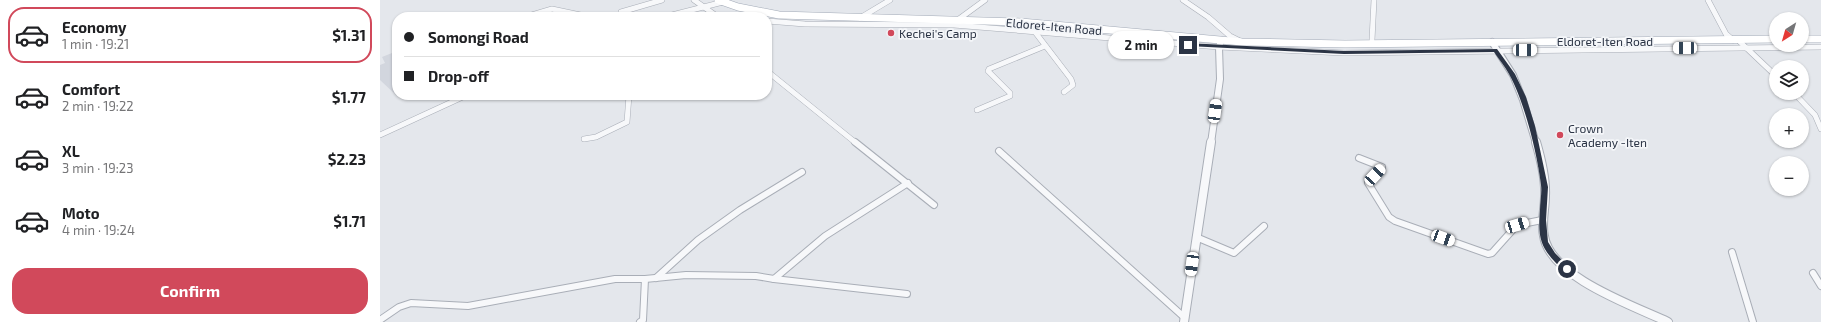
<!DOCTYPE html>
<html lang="en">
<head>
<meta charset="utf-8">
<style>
  :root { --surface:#fff; --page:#f2f2f2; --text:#202124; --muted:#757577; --line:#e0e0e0; --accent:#d1495b }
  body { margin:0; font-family:"Exo 2",sans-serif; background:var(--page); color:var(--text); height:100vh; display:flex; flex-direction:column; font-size:15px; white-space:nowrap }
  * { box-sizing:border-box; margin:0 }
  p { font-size:13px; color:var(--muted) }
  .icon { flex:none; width:22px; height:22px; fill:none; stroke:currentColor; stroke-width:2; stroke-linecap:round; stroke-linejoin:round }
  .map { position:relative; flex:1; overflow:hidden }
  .details { display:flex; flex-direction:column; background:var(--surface); width:380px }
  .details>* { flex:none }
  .hud { position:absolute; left:12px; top:12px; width:380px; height:88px; border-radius:16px; box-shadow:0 1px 3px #0004; display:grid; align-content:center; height:88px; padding:0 12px; background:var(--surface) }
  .needle { width:26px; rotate:217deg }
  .fabs { position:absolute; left:1389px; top:12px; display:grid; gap:8px }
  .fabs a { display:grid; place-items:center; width:40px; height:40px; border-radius:50%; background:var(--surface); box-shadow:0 1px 3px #0004; font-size:20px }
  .end { position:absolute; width:18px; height:18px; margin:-9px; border:5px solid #2b3445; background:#fff; box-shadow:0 0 0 2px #fff }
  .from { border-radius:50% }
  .bubble { position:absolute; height:28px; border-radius:14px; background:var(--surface); box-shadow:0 1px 3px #0004; font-size:13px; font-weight:700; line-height:28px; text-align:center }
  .car { position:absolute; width:12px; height:24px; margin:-12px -6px; border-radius:5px; box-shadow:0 0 3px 1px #0007; background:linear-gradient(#fff 24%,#345 0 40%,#fff 0 76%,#345 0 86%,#fff 0) }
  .hud b { display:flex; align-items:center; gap:14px; height:38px; font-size:15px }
  .hud b+b { border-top:1px solid var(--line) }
  .hud i { width:10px; height:10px; background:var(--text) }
  ul { padding:7px 0 0; list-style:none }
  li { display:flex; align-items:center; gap:12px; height:56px; margin:0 8px 6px; padding:0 4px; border:2px solid transparent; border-radius:16px }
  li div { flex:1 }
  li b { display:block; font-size:15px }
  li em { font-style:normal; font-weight:700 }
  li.on { border-color:var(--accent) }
  li>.icon { width:36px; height:36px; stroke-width:1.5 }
  .button { display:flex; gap:8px; margin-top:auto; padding:8px 12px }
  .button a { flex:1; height:46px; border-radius:16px; background:var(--accent); color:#fff; font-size:16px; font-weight:700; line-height:46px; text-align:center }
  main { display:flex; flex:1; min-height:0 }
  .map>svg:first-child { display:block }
  .built { fill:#d2d6de }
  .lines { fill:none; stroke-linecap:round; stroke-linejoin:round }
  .minor-far1-casing { stroke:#a9aeb7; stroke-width:6 }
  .minor-casing { stroke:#a9aeb7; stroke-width:8 }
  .tertiary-far1-casing { stroke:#a9aeb7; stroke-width:8 }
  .tertiary-casing { stroke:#a9aeb7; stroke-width:10 }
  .primary-casing { stroke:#a3abb8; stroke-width:8 }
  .minor-far1 { stroke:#f7f8fa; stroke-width:5 }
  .minor { stroke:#f7f8fa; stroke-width:6 }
  .tertiary-far1 { stroke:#f7f8fa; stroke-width:6 }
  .tertiary { stroke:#f7f8fa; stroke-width:8 }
  .primary { stroke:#fff; stroke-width:7 }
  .route { fill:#2b3445 }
  .poi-dot { fill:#d1495b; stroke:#f4f6f9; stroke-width:1.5 }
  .labels { text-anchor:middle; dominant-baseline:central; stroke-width:3.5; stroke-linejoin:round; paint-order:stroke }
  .street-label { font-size:12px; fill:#2b3445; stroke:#f4f6f9 }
  .poi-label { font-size:12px; fill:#2b3445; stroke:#f4f6f9; text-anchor:start }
</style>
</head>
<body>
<main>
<section class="details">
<ul>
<li class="on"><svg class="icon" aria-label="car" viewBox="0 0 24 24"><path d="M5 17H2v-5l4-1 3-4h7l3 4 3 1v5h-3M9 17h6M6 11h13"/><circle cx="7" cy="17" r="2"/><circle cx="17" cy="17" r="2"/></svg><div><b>Economy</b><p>1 min · 19:21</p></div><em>$1.31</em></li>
<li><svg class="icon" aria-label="car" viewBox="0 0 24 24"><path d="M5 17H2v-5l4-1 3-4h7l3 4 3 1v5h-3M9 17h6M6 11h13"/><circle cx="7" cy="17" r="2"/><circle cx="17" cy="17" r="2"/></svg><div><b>Comfort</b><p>2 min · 19:22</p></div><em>$1.77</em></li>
<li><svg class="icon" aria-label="car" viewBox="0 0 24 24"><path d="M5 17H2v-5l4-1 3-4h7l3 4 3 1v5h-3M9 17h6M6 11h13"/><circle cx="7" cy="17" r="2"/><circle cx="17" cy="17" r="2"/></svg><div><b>XL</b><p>3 min · 19:23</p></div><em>$2.23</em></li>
<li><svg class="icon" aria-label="car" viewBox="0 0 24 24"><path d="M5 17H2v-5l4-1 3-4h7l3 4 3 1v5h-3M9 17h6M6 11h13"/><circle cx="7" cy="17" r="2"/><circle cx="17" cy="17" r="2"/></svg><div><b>Moto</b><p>4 min · 19:24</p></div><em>$1.71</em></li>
</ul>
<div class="button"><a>Confirm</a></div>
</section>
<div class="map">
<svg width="1441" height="322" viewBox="0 0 1441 322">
  <rect width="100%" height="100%" fill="#e4e7ec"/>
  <!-- built -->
  <polygon class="built" points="17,51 18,95 17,96 0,80 0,65 5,63 2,57"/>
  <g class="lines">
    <!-- minor-far1 casing -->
    <g class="minor-far1-casing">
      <g id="minor-far1">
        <polyline points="314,0 338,17"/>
        <polyline points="803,0 828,17 850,36 860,41"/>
        <polyline points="1328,0 1346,34 1353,40"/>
        <polyline points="241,12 282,0"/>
        <polyline points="338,16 348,17"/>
        <polyline points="145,17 172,9 210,17"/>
        <polyline points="284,17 343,2"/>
        <polyline points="480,18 510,0"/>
        <polyline points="579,19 605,0"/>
        <polyline points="387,21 425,24 574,25 839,47 964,53 1441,47"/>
        <polyline points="656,29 655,32 691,79 693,85 684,92"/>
        <polyline points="992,40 994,0"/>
        <polyline points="1358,40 1396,76"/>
        <polyline points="387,71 476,143"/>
        <polyline points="1414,93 1435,115 1441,129"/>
        <polyline points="597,110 630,96 630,93 608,71 609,69 665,46"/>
        <polyline points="0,135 87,95"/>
        <polyline points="204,139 216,137 247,122 249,95"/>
      </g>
    </g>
    <!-- minor casing -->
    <g class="minor-casing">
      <g id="minor">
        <polyline points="475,142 554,205"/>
        <polyline points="619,151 805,318"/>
        <polyline points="979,158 1002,167 988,183 1009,217 1015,221 1108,254 1112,253 1137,225 1162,220"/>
        <polyline points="816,237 854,253 884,226"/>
        <polyline points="1352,252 1373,322"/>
        <polyline points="1433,273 1441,286"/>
        <polyline points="276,278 318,240 360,210 422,172"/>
        <polyline points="394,279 527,294"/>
        <polyline points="0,320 19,307 31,303 88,306 235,279 265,279 306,275 376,276 394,279 445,236 528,183"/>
        <polyline points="260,322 263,320 265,279"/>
      </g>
    </g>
    <!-- tertiary-far1 casing -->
    <g class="tertiary-far1-casing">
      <g id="tertiary-far1">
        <polyline points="1112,42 1133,75 1143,100 1156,143"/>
        <polyline points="831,143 840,79 839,47 841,40"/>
      </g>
    </g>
    <!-- tertiary casing -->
    <g class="tertiary-casing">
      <g id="tertiary">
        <path d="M1156,142C1161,159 1166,178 1165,196C1165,209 1161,222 1164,236C1170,277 1254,306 1288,322"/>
        <polyline points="804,322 831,142"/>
      </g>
    </g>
    <!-- primary casing -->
    <g class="primary-casing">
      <g id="primary">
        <polyline points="338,0 358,7 399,15 641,22 862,42 965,44 1396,39"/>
        <polyline points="1422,39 1441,39"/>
      </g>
    </g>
    <!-- minor-far1 -->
    <use href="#minor-far1" class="minor-far1"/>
    <!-- minor -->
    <use href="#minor" class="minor"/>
    <!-- tertiary-far1 -->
    <use href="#tertiary-far1" class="tertiary-far1"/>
    <!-- tertiary -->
    <use href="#tertiary" class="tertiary"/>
    <!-- primary -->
    <use href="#primary" class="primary"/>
  </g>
  <!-- route -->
  <path class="route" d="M806,43L964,51L1117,49L1135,74L1146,97L1155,126L1168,187L1166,220L1168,242L1175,253L1189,267V271H1184C1162,250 1157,241 1160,210C1160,202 1162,193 1161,185C1157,153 1145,103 1129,74C1125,67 1119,59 1114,52L964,54L808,46H806Z"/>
  <!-- markers -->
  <g class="poi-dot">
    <circle cx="511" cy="33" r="4"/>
    <circle cx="1180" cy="135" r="4"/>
  </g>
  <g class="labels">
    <!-- street labels -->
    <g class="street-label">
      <text transform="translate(674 26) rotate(5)">Eldoret-Iten Road</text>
      <text x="1225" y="41">Eldoret-Iten Road</text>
    </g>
    <!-- poi labels -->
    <g class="poi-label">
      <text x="519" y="33">Kechei's Camp</text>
      <text x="1188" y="128">Crown<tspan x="1188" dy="14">Academy -Iten</tspan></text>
    </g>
  </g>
</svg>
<div class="fabs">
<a><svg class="needle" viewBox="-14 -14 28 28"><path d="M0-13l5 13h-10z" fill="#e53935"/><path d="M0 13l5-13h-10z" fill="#757577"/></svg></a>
<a><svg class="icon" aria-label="layers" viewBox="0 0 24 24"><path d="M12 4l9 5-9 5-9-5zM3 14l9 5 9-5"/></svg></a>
<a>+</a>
<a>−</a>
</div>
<i class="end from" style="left:1187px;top:269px"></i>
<i class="end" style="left:808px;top:45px"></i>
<div class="bubble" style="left:728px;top:31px;width:66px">2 min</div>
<i class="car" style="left:1305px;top:48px;rotate:270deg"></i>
<i class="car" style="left:1145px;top:50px;rotate:89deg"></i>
<i class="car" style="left:835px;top:111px;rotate:8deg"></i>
<i class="car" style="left:995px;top:175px;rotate:43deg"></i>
<i class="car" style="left:1137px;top:225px;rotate:73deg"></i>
<i class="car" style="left:1063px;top:238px;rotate:110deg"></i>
<i class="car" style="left:812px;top:264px;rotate:188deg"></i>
<div class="hud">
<b><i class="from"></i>Somongi Road</b>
<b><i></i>Drop-off</b>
</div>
</div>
</main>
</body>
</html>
